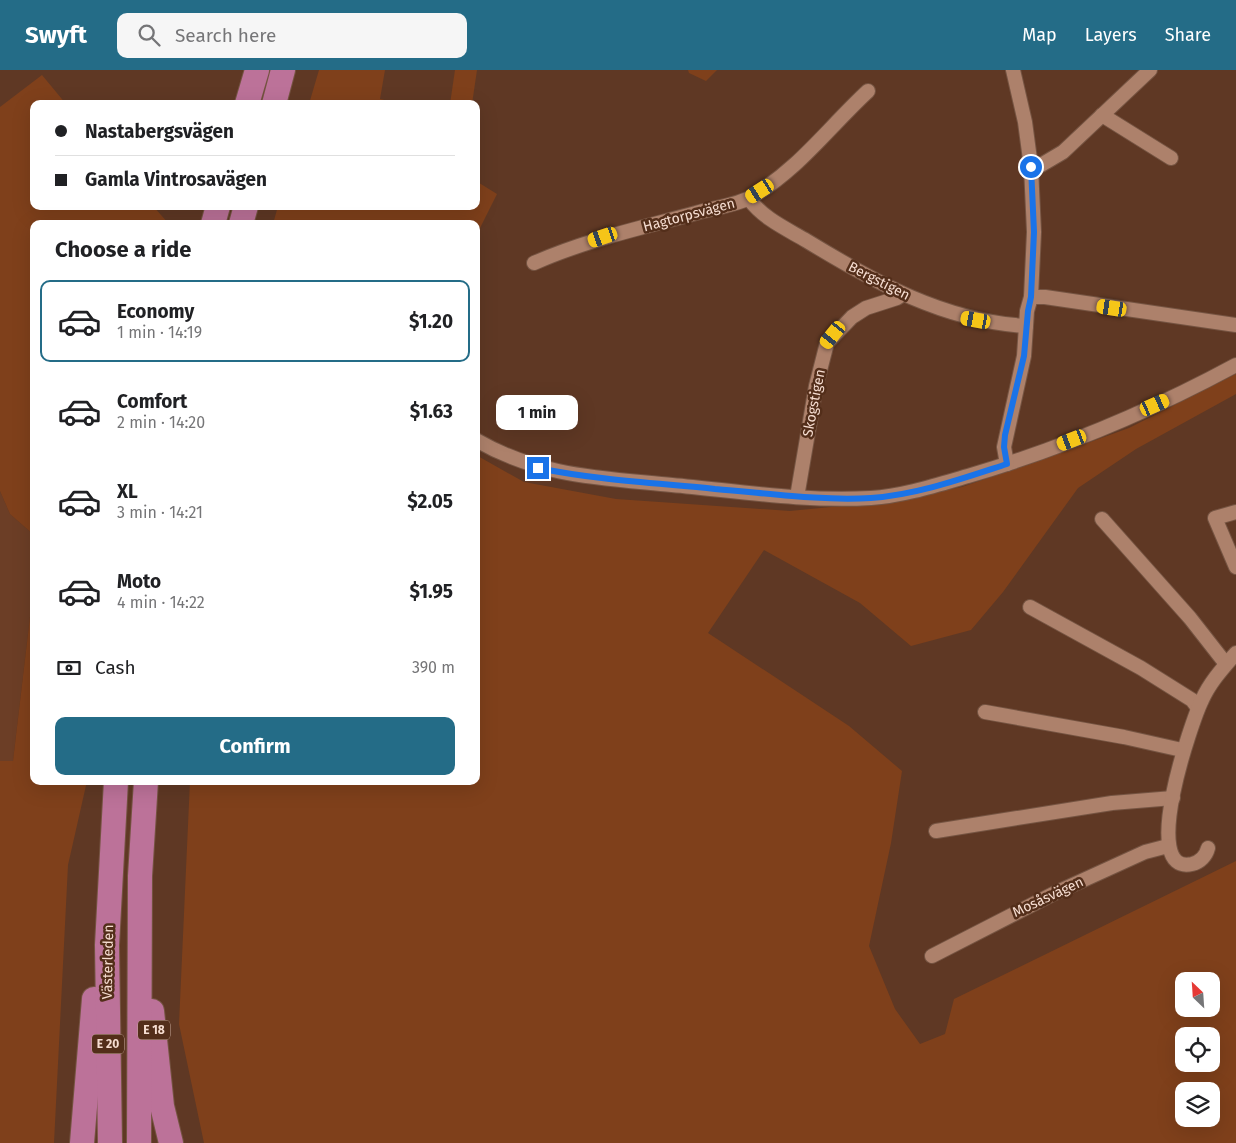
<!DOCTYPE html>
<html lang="en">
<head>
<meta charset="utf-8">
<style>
  :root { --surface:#fff; --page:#f6f6f6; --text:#202124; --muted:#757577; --line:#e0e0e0; --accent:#246c87 }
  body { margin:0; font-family:"Fira Sans",sans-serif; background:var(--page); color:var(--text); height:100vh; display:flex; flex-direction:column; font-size:19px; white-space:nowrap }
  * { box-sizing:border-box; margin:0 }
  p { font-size:16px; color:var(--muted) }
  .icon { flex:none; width:28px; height:28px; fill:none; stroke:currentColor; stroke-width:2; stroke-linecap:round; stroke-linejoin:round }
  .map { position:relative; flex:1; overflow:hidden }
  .sheet { position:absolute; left:30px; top:150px; width:450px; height:565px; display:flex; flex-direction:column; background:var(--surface); border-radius:10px; box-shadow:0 5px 20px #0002 }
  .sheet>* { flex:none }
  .hud { position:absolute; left:30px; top:30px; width:450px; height:110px; border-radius:10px; box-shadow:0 5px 20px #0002; display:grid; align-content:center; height:110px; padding:0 25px; background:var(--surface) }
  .needle { width:32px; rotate:335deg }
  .fabs { position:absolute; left:1175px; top:902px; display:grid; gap:10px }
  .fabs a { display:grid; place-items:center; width:45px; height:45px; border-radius:10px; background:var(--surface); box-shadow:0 5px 20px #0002; font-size:25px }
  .end { position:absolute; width:22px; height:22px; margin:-11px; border:6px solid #1a73e8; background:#fff; box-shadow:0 0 0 2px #fff }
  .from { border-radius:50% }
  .bubble { position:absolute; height:35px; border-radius:10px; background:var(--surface); box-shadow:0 5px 20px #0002; font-size:16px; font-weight:700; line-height:35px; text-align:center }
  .car { position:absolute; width:15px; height:30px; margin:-15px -8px; border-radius:6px; box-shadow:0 0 4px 1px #0007; background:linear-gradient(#f5c518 24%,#345 0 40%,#f5c518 0 76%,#345 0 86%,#f5c518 0) }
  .hud b { display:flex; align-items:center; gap:18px; height:48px; font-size:19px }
  .hud b+b { border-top:1px solid var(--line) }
  .hud i { width:12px; height:12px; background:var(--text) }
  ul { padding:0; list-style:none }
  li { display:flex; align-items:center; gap:15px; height:82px; margin:0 10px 8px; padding:0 15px; border:2px solid transparent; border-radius:10px }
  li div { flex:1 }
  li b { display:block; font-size:19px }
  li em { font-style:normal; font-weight:700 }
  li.on { border-color:var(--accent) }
  li>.icon { width:45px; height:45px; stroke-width:1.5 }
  h2 { padding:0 25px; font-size:22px; line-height:60px }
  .pay { display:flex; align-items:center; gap:12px; height:55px; padding:0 25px; font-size:19px }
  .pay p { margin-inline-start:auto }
  .cta { display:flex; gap:10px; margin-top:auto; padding:10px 25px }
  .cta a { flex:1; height:58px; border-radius:10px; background:var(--accent); color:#fff; font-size:20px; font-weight:700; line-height:58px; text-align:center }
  header { display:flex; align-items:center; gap:30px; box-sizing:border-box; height:70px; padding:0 25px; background:var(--accent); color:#fff }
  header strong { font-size:24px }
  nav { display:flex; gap:28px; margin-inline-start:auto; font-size:18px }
  .search { width:350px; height:45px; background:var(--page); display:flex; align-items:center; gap:12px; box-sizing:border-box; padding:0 18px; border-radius:10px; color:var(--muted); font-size:19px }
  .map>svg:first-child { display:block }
  .built { fill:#6c3e26 }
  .green { fill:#7f401b; fill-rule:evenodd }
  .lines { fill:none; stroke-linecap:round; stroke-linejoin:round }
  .street-casing { stroke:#755442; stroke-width:16 }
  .highway-casing { stroke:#755442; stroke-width:26 }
  .street { stroke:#ad816b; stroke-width:14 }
  .highway { stroke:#bc7299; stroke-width:24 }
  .route { stroke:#1a73e8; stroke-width:6 }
  .labels { text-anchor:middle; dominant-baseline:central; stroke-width:5; stroke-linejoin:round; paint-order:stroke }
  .shield { fill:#532e1a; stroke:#c5a89a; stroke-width:1 }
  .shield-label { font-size:12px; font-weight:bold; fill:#f6ddd1 }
  .street-label { font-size:14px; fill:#f6ddd1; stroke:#532e1a }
</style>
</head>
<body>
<header>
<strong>Swyft</strong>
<div class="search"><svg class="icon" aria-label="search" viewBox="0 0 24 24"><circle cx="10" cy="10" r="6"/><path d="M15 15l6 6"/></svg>Search here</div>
<nav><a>Map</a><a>Layers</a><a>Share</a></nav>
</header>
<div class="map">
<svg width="1236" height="1073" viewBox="0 0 1236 1073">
  <rect width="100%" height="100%" fill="#5f3824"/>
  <!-- built -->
  <polygon class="built" points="0,421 10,444 34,465 34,513 13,691 0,691"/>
  <!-- green -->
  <g class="green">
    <polygon points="319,0 385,0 380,29 402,34 309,34"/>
    <polygon points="455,0 477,0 472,34 450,34"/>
    <polygon points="688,0 717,0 706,11 689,3"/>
    <polygon points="42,5 66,34 34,34 34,136 153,136 169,154 34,154 34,465 10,444 0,421 0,37"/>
    <polygon points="476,111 497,124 476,166 476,154 273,154 278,136 476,136"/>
    <path d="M1236,304V324L1136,379L1078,418L1003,522L971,560L911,576L860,533L764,480L708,563L849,656L902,701L891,773L869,876L895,939L920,974L945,964L954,929L1236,791V1073H204L179,954L190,711H476V385L524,412L616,429L790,441L882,432L962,417L1038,391L1129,358ZM1184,911H1211V939H1184ZM1184,966H1211V994H1184ZM1184,1021H1211V1049H1184Z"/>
    <polygon points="34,513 34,711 87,711 68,795 54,1073 0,1073 0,691 13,691"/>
  </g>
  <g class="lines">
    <!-- street casing -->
    <g class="street-casing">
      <g id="street">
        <polyline points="1102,45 1171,88"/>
        <polyline points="1031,97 1041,95 1063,82 1150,0"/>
        <path d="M749,129C764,149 785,158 807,171C876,213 944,251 1026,256"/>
        <path d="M534,193C586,170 641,158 696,143C712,138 738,135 751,127C798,100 829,57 868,21"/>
        <polyline points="1031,227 1045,227 1236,255"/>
        <path d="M476,370C540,407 601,408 672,415C738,421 805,432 871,428C903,426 937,415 968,406C1060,379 1151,341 1236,295"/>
        <polyline points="1007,394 1004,377 1024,286 1027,241 1031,227 1034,162 1031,97 1025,52 1013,0"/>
        <polyline points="797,427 816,316 827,273 852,247 866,238 897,228 903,224"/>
        <polyline points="1236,442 1215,448 1236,497"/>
        <polyline points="1102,449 1190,548 1226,594"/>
        <polyline points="1030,537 1141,598 1192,630 1198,638"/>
        <polyline points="985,642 1124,667 1182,680"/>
        <polyline points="936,761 1112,733 1173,728"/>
        <path d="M1208,778C1206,786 1200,792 1192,794C1138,806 1192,650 1202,630C1210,612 1223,598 1236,583"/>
        <polyline points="932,886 1055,823 1145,782 1168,776"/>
      </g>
    </g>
    <!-- highway casing -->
    <g class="highway-casing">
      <g id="highway">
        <polyline points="247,34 257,0"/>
        <polyline points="274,34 283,0"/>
        <polyline points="213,154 218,136"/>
        <polyline points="241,154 246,136"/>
        <polyline points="152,941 162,1036 171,1073"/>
        <polyline points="82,1073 94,929"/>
        <polyline points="110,1073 107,875 116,711"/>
        <polyline points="139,1073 140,806 146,711"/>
      </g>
    </g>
    <!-- street -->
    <use href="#street" class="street"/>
    <!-- highway -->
    <use href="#highway" class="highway"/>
  </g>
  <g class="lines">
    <!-- route -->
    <path class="route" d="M538,398C596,410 656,413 715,419C767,423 819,431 871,428C917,425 964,408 1007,394L1004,377L1005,365L1024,286L1028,241L1031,227L1034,162L1031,97"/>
  </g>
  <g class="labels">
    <!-- shield labels -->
    <g class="shield">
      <rect x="138" y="950.5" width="32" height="19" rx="4"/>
      <rect x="92" y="964.5" width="32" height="19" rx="4"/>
    </g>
    <g class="shield-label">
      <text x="154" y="960">E 18</text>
      <text x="108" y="974">E 20</text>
    </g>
    <!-- street labels -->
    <g class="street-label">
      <text transform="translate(689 145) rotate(-15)">Hagtorpsvägen</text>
      <text transform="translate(879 211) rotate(27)">Bergstigen</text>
      <text transform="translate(814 333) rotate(-79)">Skogstigen</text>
      <text transform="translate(1048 827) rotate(-25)">Mosåsvägen</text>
      <text transform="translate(108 892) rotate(-89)">Västerleden</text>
    </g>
  </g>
</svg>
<div class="fabs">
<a><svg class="needle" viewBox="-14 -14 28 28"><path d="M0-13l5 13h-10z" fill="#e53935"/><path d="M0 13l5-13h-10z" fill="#757577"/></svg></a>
<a><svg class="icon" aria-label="locate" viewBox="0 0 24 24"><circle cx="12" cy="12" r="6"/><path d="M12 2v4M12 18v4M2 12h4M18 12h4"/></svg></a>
<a><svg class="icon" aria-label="layers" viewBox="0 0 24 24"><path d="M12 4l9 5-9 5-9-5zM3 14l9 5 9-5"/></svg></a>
</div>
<i class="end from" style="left:1031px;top:97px"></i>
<i class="end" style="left:538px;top:398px"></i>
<div class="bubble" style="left:496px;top:325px;width:82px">1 min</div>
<i class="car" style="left:760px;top:121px;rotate:237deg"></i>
<i class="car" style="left:603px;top:167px;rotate:251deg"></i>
<i class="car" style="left:1112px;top:238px;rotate:279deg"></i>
<i class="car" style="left:976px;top:250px;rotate:280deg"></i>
<i class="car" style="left:833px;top:265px;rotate:219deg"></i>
<i class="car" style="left:1155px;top:335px;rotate:66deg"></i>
<i class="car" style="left:1072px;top:370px;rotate:249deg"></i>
<div class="hud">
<b><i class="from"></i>Nastabergsvägen</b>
<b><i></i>Gamla Vintrosavägen</b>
</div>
<section class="sheet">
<h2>Choose a ride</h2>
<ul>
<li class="on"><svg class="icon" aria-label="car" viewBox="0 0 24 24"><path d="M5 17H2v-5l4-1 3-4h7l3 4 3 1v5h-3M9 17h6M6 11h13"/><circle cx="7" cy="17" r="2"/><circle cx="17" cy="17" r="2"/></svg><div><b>Economy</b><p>1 min · 14:19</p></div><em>$1.20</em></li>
<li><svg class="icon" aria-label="car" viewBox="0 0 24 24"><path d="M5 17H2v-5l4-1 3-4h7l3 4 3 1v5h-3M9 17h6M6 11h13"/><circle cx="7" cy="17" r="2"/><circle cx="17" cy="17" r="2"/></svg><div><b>Comfort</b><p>2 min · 14:20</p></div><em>$1.63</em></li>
<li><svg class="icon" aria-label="car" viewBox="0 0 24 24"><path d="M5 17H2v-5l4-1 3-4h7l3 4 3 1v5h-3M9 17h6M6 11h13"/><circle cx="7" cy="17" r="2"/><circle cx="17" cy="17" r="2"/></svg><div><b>XL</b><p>3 min · 14:21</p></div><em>$2.05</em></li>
<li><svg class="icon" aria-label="car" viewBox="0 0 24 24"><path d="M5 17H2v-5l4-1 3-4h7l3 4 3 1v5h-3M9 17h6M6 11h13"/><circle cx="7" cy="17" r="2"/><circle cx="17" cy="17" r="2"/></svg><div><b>Moto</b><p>4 min · 14:22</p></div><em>$1.95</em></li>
</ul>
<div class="pay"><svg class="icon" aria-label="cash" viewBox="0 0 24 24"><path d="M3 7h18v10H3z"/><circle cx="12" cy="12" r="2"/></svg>Cash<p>390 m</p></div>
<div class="cta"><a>Confirm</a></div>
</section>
</div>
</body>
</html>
